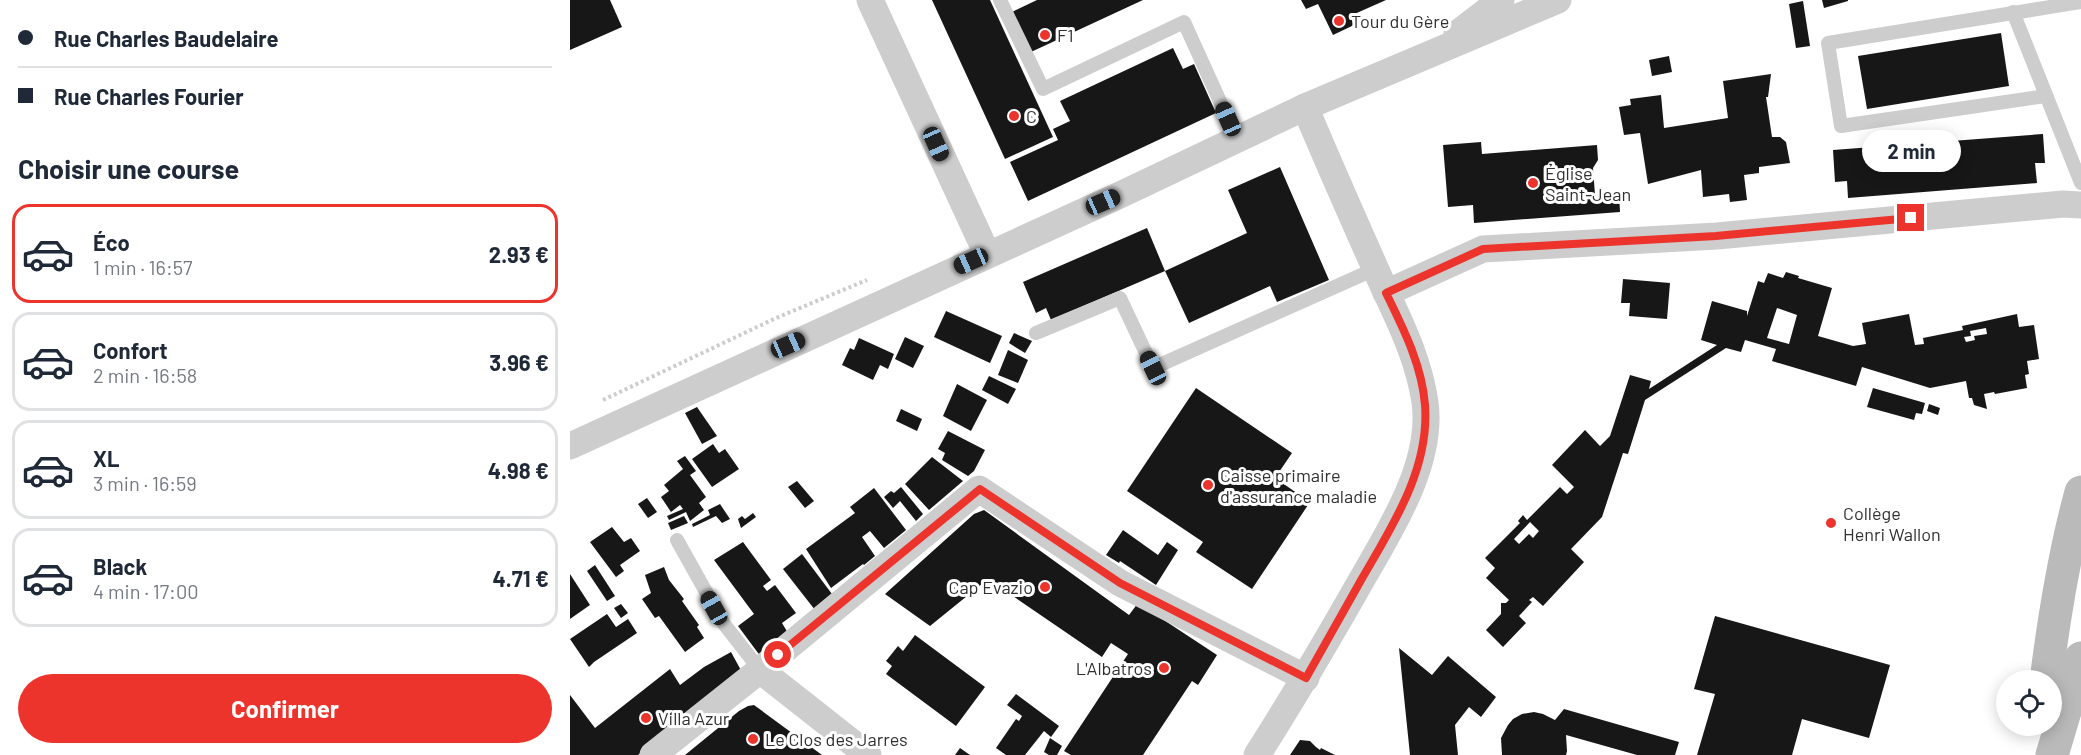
<!DOCTYPE html>
<html lang="fr">
<head>
<meta charset="utf-8">
<style>
  :root { --surface:#fff; --page:#f2f2f3; --text:#1f2937; --muted:#747a83; --line:#e0e1e3; --accent:#ec342d }
  body { margin:0; font-family:Barlow,sans-serif; background:var(--page); color:var(--text); height:100vh; display:flex; flex-direction:column; font-size:22px; white-space:nowrap }
  * { box-sizing:border-box; margin:0 }
  p { font-size:20px; color:var(--muted) }
  .icon { flex:none; width:33px; height:33px; fill:none; stroke:currentColor; stroke-width:2; stroke-linecap:round; stroke-linejoin:round }
  .map { position:relative; flex:1; overflow:hidden }
  .drawer { display:flex; flex-direction:column; background:var(--surface); width:570px }
  .drawer>* { flex:none }
  .top-card { display:grid; align-content:center; height:132px; padding:0 18px; background:var(--surface) }
  .tools { position:absolute; left:1426px; top:670px; display:grid; gap:12px }
  .tools a { display:grid; place-items:center; width:66px; height:66px; border-radius:50%; background:var(--surface); box-shadow:0 3px 15px #0003; font-size:30px }
  .end { position:absolute; width:27px; height:27px; margin:-14px; border:8px solid #ec342d; background:#fff; box-shadow:0 0 0 3px #fff }
  .from { border-radius:50% }
  .bubble { position:absolute; height:42px; border-radius:21px; background:var(--surface); box-shadow:0 3px 15px #0003; font-size:20px; font-weight:700; line-height:42px; text-align:center }
  .car { position:absolute; width:18px; height:36px; margin:-18px -9px; border-radius:8px; box-shadow:0 0 4px 2px #0007; background:linear-gradient(#222 24%,#8ab4d8 0 40%,#222 0 76%,#8ab4d8 0 86%,#222 0) }
  .top-card b { display:flex; align-items:center; gap:21px; height:57px; font-size:22px }
  .top-card b+b { border-top:2px solid var(--line) }
  .top-card i { width:15px; height:15px; background:var(--text) }
  ul { padding:0; list-style:none }
  li { display:flex; align-items:center; gap:18px; height:99px; margin:0 12px 9px; padding:0 6px; border:3px solid var(--line); border-radius:18px }
  li div { flex:1 }
  li b { display:block; font-size:22px }
  li em { font-style:normal; font-weight:700 }
  li.active { border-color:var(--accent) }
  li>.icon { width:54px; height:54px; stroke-width:1.5 }
  h2 { padding:0 18px; font-size:27px; line-height:72px }
  .button { display:flex; gap:12px; margin-top:auto; padding:12px 18px }
  .button a { flex:1; height:69px; border-radius:36px; background:var(--accent); color:#fff; font-size:24px; font-weight:700; line-height:69px; text-align:center }
  main { display:flex; flex:1; min-height:0 }
  .map>svg:first-child { display:block }
  .building { fill:#171717; fill-rule:evenodd }
  .lines { fill:none; stroke-linecap:round; stroke-linejoin:round }
  .path { stroke:#cdcdcd; stroke-width:4; stroke-dasharray:3 3; stroke-linecap:butt }
  .lane { stroke:#cdcdcd; stroke-width:14 }
  .street { stroke:#cdcdcd; stroke-width:27 }
  .secondary { stroke:#bababa; stroke-width:33 }
  .route { stroke:#ec342d; stroke-width:8 }
  .poi-dot { fill:#ec342d; stroke:#fff; stroke-width:2 }
  .labels { text-anchor:middle; dominant-baseline:central; stroke-width:6; stroke-linejoin:round; paint-order:stroke }
  .poi-label { font-size:18px; fill:#303030; stroke:#fff; text-anchor:start }
</style>
</head>
<body>
<main>
<section class="drawer">
<div class="top-card">
<b><i class="from"></i>Rue Charles Baudelaire</b>
<b><i></i>Rue Charles Fourier</b>
</div>
<h2>Choisir une course</h2>
<ul>
<li class="active"><svg class="icon" aria-label="car" viewBox="0 0 24 24"><path d="M5 17H2v-5l4-1 3-4h7l3 4 3 1v5h-3M9 17h6M6 11h13"/><circle cx="7" cy="17" r="2"/><circle cx="17" cy="17" r="2"/></svg><div><b>Éco</b><p>1 min · 16:57</p></div><em>2.93 €</em></li>
<li><svg class="icon" aria-label="car" viewBox="0 0 24 24"><path d="M5 17H2v-5l4-1 3-4h7l3 4 3 1v5h-3M9 17h6M6 11h13"/><circle cx="7" cy="17" r="2"/><circle cx="17" cy="17" r="2"/></svg><div><b>Confort</b><p>2 min · 16:58</p></div><em>3.96 €</em></li>
<li><svg class="icon" aria-label="car" viewBox="0 0 24 24"><path d="M5 17H2v-5l4-1 3-4h7l3 4 3 1v5h-3M9 17h6M6 11h13"/><circle cx="7" cy="17" r="2"/><circle cx="17" cy="17" r="2"/></svg><div><b>XL</b><p>3 min · 16:59</p></div><em>4.98 €</em></li>
<li><svg class="icon" aria-label="car" viewBox="0 0 24 24"><path d="M5 17H2v-5l4-1 3-4h7l3 4 3 1v5h-3M9 17h6M6 11h13"/><circle cx="7" cy="17" r="2"/><circle cx="17" cy="17" r="2"/></svg><div><b>Black</b><p>4 min · 17:00</p></div><em>4.71 €</em></li>
</ul>
<div class="button"><a>Confirmer</a></div>
</section>
<div class="map">
<svg width="1511" height="755" viewBox="0 0 1511 755">
  <rect width="100%" height="100%" fill="#fff"/>
  <!-- building -->
  <g class="building">
    <polygon points="0,0 40,0 52,27 0,50"/>
    <polygon points="362,0 420,0 483,137 435,159"/>
    <polygon points="467,0 573,0 461,52 442,12"/>
    <polygon points="731,0 816,0 780,16 784,25 763,35 748,4 736,9"/>
    <polygon points="1252,0 1278,0 1278,1 1254,8"/>
    <polygon points="1233,1 1240,46 1226,48 1219,4"/>
    <polygon points="1431,33 1439,86 1297,109 1288,56"/>
    <polygon points="603,48 613,69 624,64 646,113 458,201 440,162 488,140 483,129 500,121 490,101"/>
    <polygon points="1099,56 1102,72 1082,76 1079,60"/>
    <polygon points="1201,74 1198,97 1196,97 1202,137 1210,137 1216,142 1220,163 1189,167 1189,173 1174,175 1177,200 1160,202 1159,194 1133,197 1131,170 1078,184 1070,133 1054,135 1049,107 1061,105 1060,99 1091,95 1094,128 1158,118 1153,81"/>
    <polygon points="1473,134 1475,163 1465,163 1467,183 1278,198 1277,181 1265,182 1263,150"/>
    <polygon points="911,142 912,154 1027,145 1028,160 1023,168 1025,195 1049,193 1050,212 904,223 903,205 878,207 873,145"/>
    <polygon points="710,167 759,280 707,302 700,286 619,323 595,271 677,233 658,190"/>
    <polygon points="577,228 595,271 481,320 476,308 466,313 453,282"/>
    <path d="M1216,272L1229,276L1228,278L1262,288L1248,336L1283,346L1296,344L1292,323L1339,314L1345,345L1354,344L1353,338L1393,330L1392,326L1447,314L1449,327L1464,325L1469,359L1457,361L1459,374L1455,375L1457,388L1425,394L1424,392L1414,394L1417,409L1404,405L1402,398H1399L1396,381L1360,388L1292,367L1286,386L1202,361L1206,349L1175,340L1171,352L1156,348L1075,400L1058,454L1053,453L1032,517L1001,549L1014,562L973,606L963,597L959,600L962,602L949,616L956,623L933,647L916,630L931,614V603H936L939,600L916,578L925,568L915,558L950,523L948,521L953,515L957,520L990,487L997,494L1004,487L982,465L1015,430L1030,446L1040,436L1060,375L1081,381L1079,389L1147,345L1131,340L1142,301L1177,311V316L1188,281L1194,283L1198,273L1213,278ZM1207,308L1227,315L1219,344L1197,338ZM1416,328L1417,334L1404,336L1405,340L1396,342L1394,337L1401,336L1400,331ZM960,522L969,531L963,538L959,534L949,544L944,539Z"/>
    <polygon points="1053,279 1100,283 1097,319 1059,316 1060,303 1051,303"/>
    <polygon points="376,311 432,336 420,363 364,337"/>
    <polygon points="444,333 462,341 455,353 439,343"/>
    <polygon points="335,337 354,346 343,368 325,359"/>
    <polygon points="289,338 324,354 318,369 310,365 303,380 272,365 280,348 284,350"/>
    <polygon points="438,350 458,360 448,383 428,375"/>
    <polygon points="419,376 446,389 438,404 412,390"/>
    <polygon points="387,384 417,400 401,431 373,416"/>
    <polygon points="626,388 722,453 705,478 740,502 682,589 626,552 633,542 557,491"/>
    <polygon points="1303,388 1355,403 1352,414 1346,413 1344,420 1297,407"/>
    <polygon points="1359,404 1370,408 1368,415 1357,411"/>
    <polygon points="127,407 147,436 132,444 115,413"/>
    <polygon points="331,409 352,419 347,431 326,421"/>
    <polygon points="378,431 415,450 404,471 398,476 372,460 375,453 368,449"/>
    <polygon points="143,444 149,453 155,449 169,469 142,487 122,459"/>
    <polygon points="115,456 126,471 120,475 136,497 129,503 134,510 120,521 116,512 99,520 97,516 113,509 110,505 101,512 91,497 99,491 94,485 113,469 107,461"/>
    <polygon points="362,457 393,481 359,510 335,484"/>
    <polygon points="227,481 244,501 235,508 218,487"/>
    <polygon points="331,487 353,514 346,521 330,501 323,508 314,497 321,491 324,493"/>
    <polygon points="304,488 336,530 314,548 300,531 292,537 305,556 294,565 293,564 261,588 236,549 285,513 280,507"/>
    <polygon points="77,498 87,512 78,518 68,504"/>
    <polygon points="150,504 160,519 152,523 146,516 123,527 122,524 140,515 138,510"/>
    <polygon points="414,510 559,615 568,603 647,655 628,685 622,681 573,755 501,755 494,751 558,654 541,643 532,657 418,579 360,626 315,594 404,514"/>
    <polygon points="183,513 186,517 171,528 168,519 172,516 175,519"/>
    <polygon points="114,516 118,523 101,530 98,523"/>
    <polygon points="42,527 54,542 61,538 70,551 50,565 54,571 46,577 20,542"/>
    <polygon points="553,530 588,555 597,542 608,550 586,585 550,561 549,563 536,555"/>
    <polygon points="173,542 201,580 193,586 197,591 205,585 226,613 212,623 218,633 191,657 168,626 184,614 144,560"/>
    <polygon points="232,554 262,594 245,610 213,569"/>
    <polygon points="25,565 45,596 37,601 17,571"/>
    <polygon points="94,567 99,580 114,599 112,601 129,625 127,627 134,638 115,652 89,616 85,618 72,599 81,593 75,575"/>
    <polygon points="0,574 20,605 0,619"/>
    <polygon points="51,604 58,613 51,618 44,608"/>
    <polygon points="37,614 46,627 58,619 67,633 24,662 19,667 0,639"/>
    <polygon points="1145,616 1320,665 1299,738 1232,719 1222,755 1127,755 1145,694 1124,689"/>
    <polygon points="345,635 415,687 386,726 316,674 322,666 316,661 328,646 333,651"/>
    <polygon points="829,648 862,675 878,656 926,697 911,717 899,707 885,725 888,755 840,755"/>
    <polygon points="161,652 173,674 68,755 0,755 0,695 25,728 100,669 110,685 134,667"/>
    <polygon points="446,694 489,726 481,737 474,731 455,755 436,755 426,748 446,719 449,721 452,716 437,705"/>
    <polygon points="184,705 252,755 115,755 169,711 178,706"/>
    <polygon points="994,709 1109,742 1105,755 1067,755 996,735 997,751 996,755 932,755 931,738 938,725 943,719 952,714 964,712 973,714 985,720"/>
    <polygon points="480,738 492,746 487,755 479,755 474,752"/>
    <polygon points="730,740 740,741 746,747 750,750 751,748 765,755 720,755"/>
    <polygon points="390,748 400,755 385,755"/>
  </g>
  <g class="lines">
    <!-- path -->
    <polyline class="path" points="33,400 206,318 297,280"/>
    <!-- lane -->
    <g class="lane">
      <polyline points="430,0 473,89 614,22 667,139"/>
      <polyline points="1443,12 1511,183"/>
      <polyline points="1476,96 1271,126 1258,43 1511,2"/>
      <polyline points="466,333 550,298 583,368 805,269"/>
      <polyline points="107,540 154,624 190,670"/>
    </g>
    <!-- street -->
    <g class="street">
      <polyline points="300,0 417,254"/>
      <polyline points="887,34 931,0"/>
      <polyline points="816,293 913,249 1147,236 1493,204 1511,205"/>
      <polyline points="0,446 552,194 735,107 988,0"/>
      <polyline points="190,670 298,755"/>
      <polyline points="83,755 190,670 409,489 550,583 736,678"/>
      <path d="M687,755C721,702 752,649 783,595C814,539 864,468 855,402C848,354 825,313 806,270C782,216 758,162 735,107"/>
    </g>
    <!-- secondary -->
    <g class="secondary">
      <path d="M1476,681C1484,617 1494,554 1511,492"/>
      <polyline points="1482,755 1511,658"/>
    </g>
  </g>
  <g class="lines">
    <!-- route -->
    <path class="route" d="M208,655L410,489L550,583L736,678C754,646 772,614 790,582C821,528 860,470 855,405C852,365 833,328 816,293L913,249L1146,236L1341,218"/>
  </g>
  <!-- markers -->
  <g class="poi-dot">
    <circle cx="769" cy="21" r="6"/>
    <circle cx="475" cy="35" r="6"/>
    <circle cx="444" cy="116" r="6"/>
    <circle cx="963" cy="183" r="6"/>
    <circle cx="638" cy="485" r="6"/>
    <circle cx="1261" cy="523" r="6"/>
    <circle cx="475" cy="587" r="6"/>
    <circle cx="594" cy="668" r="6"/>
    <circle cx="76" cy="718" r="6"/>
    <circle cx="183" cy="739" r="6"/>
  </g>
  <g class="labels">
    <!-- poi labels -->
    <g class="poi-label">
      <text x="781" y="21">Tour du Gère</text>
      <text x="487" y="35">F1</text>
      <text x="456" y="116">C</text>
      <text x="975" y="173">Église<tspan x="975" dy="21">Saint-Jean</tspan></text>
      <text x="650" y="475">Caisse primaire<tspan x="650" dy="21">d'assurance maladie</tspan></text>
      <text x="1273" y="513">Collège<tspan x="1273" dy="21">Henri Wallon</tspan></text>
      <text x="463" y="587" text-anchor="end">Cap Evazio</text>
      <text x="582" y="668" text-anchor="end">L'Albatros</text>
      <text x="88" y="718">Villa Azur</text>
      <text x="195" y="739">Le Clos des Jarres</text>
    </g>
  </g>
</svg>
<div class="tools">
<a><svg class="icon" aria-label="locate" viewBox="0 0 24 24"><circle cx="12" cy="12" r="6"/><path d="M12 2v4M12 18v4M2 12h4M18 12h4"/></svg></a>
</div>
<i class="end from" style="left:208px;top:655px"></i>
<i class="end" style="left:1341px;top:218px"></i>
<div class="bubble" style="left:1292px;top:130px;width:99px">2 min</div>
<i class="car" style="left:658px;top:119px;rotate:336deg"></i>
<i class="car" style="left:366px;top:144px;rotate:156deg"></i>
<i class="car" style="left:533px;top:202px;rotate:66deg"></i>
<i class="car" style="left:401px;top:261px;rotate:246deg"></i>
<i class="car" style="left:218px;top:345px;rotate:66deg"></i>
<i class="car" style="left:583px;top:368px;rotate:334deg"></i>
<i class="car" style="left:144px;top:608px;rotate:331deg"></i>
</div>
</main>
</body>
</html>
